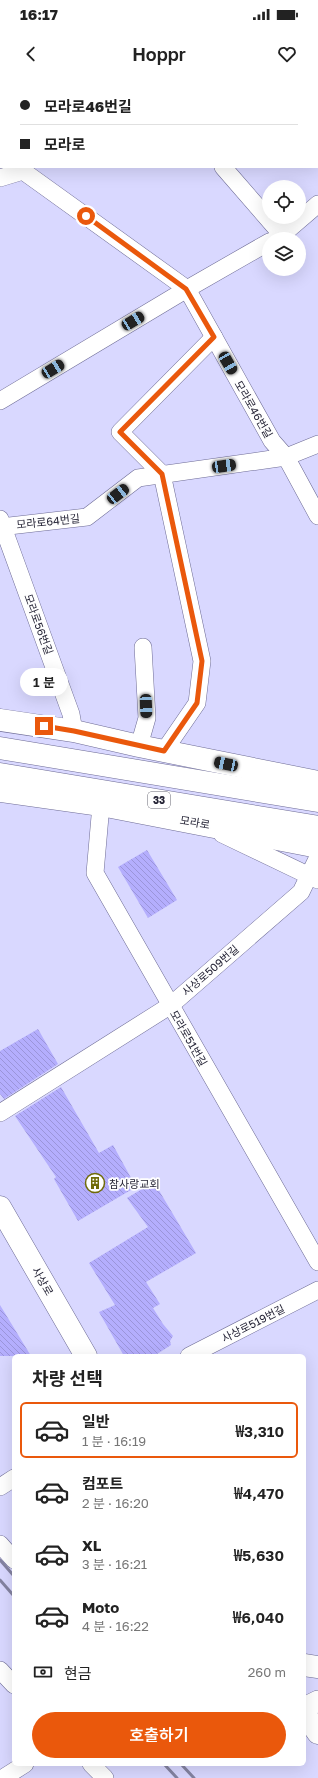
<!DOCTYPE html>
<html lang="ko">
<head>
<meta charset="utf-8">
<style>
  :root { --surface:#fff; --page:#f6f6f6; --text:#222; --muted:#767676; --line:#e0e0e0; --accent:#ea580c }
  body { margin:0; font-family:"Golos Text","Noto Sans KR",sans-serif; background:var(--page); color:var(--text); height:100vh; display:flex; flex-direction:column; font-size:15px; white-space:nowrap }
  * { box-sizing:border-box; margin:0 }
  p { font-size:13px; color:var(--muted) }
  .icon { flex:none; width:22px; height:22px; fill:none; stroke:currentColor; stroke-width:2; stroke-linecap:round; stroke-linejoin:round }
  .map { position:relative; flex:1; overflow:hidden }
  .panel { position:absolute; left:12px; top:1274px; width:294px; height:412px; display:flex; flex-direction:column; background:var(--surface); border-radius:6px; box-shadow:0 4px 16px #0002 }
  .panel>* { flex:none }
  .guide { position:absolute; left:0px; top:0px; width:318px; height:88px; box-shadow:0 4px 16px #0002; display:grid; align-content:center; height:88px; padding:0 20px; background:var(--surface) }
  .controls { position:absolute; left:262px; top:100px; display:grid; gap:8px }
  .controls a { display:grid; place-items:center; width:44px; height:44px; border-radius:50%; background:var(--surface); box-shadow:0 4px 16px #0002; font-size:20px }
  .end { position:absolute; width:18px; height:18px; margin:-9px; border:5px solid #ea580c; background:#fff; box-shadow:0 0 0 2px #fff }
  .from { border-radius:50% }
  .bubble { position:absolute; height:28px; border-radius:14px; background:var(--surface); box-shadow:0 4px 16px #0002; font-size:13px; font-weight:600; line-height:28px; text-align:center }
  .car { position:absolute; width:12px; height:24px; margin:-12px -6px; border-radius:5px; box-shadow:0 0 3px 1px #0007; background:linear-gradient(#222 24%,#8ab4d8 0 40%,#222 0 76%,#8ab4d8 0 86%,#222 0) }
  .guide b { display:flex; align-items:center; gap:14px; height:38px; font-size:15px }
  .guide b+b { border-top:1px solid var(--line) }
  .guide i { width:10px; height:10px; background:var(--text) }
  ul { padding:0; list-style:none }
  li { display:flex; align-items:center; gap:12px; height:56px; margin:0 8px 6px; padding:0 12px; border:2px solid transparent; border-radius:6px }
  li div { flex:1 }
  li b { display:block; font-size:15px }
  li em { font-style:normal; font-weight:600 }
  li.selected { border-color:var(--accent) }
  li>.icon { width:36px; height:36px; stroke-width:1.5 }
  h2 { padding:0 20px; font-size:18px; line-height:48px }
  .pay { display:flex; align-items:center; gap:10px; height:44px; padding:0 20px; font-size:15px }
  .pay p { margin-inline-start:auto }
  .primary-button { display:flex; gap:8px; margin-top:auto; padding:8px 20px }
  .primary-button a { flex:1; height:46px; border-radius:24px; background:var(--accent); color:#fff; font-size:16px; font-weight:600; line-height:46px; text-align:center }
  .status { display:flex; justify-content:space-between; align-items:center; height:28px; padding:0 20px; background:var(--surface); direction:ltr }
  .status svg { height:11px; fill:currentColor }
  header { display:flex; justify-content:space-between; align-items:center; height:52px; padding:0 20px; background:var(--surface); font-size:18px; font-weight:600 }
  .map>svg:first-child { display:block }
  .building { fill:url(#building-back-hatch) }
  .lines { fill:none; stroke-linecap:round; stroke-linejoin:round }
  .minor-casing { stroke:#6d6b95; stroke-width:18 }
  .tertiary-casing { stroke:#6d6b95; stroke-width:22 }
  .secondary-casing { stroke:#6d6b95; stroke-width:23 }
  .trunk-casing { stroke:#6d6b95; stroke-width:23 }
  .minor { stroke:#fff; stroke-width:17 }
  .tertiary { stroke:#fff; stroke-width:21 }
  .secondary { stroke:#fff; stroke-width:22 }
  .trunk { stroke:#fff; stroke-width:22 }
  .rail { stroke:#8483a1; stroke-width:3 }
  .route { stroke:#ea580c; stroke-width:5 }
  .labels { text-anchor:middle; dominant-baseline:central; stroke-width:3.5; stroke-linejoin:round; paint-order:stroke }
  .shield { fill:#fefefe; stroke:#656571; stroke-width:1 }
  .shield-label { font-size:10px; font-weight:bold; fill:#242335 }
  .street-label { font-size:11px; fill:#242335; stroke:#fefefe }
  .poi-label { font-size:11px; fill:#242335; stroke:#fefefe; text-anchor:start }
</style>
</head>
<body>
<div class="status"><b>16:17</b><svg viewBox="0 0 49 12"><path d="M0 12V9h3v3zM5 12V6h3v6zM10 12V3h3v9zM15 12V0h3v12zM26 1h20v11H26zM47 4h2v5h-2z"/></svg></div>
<header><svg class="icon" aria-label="back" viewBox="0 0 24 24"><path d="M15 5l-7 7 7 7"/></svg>Hoppr<svg class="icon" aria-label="heart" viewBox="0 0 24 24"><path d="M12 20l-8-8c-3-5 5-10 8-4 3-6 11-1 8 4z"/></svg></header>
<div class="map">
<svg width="318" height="1698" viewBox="0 0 318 1698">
  <defs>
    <pattern id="building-back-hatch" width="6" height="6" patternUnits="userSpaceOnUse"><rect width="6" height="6" fill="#b4aefd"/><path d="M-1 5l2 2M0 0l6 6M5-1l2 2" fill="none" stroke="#9b95d9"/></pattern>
  </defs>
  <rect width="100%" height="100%" fill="#d9d8ff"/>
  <!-- building -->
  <g class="building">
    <polygon points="147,770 177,820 148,838 118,787"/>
    <polygon points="38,949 58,984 4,1019 0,1014 0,971"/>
    <polygon points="61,1007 99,1073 113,1065 136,1107 78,1141 54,1099 56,1097 15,1036"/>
    <polygon points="154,1102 196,1173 146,1202 160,1224 153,1228 163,1244 173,1256 170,1261 171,1265 154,1276 124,1276 99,1232 115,1225 89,1183 148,1147 127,1118"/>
    <polygon points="0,1225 31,1276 0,1276"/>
  </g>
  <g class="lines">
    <!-- minor casing -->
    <g class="minor-casing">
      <g id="minor">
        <polyline points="148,0 149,1"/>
        <polyline points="131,1 132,0"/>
        <polyline points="223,87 282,155"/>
        <polyline points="0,98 23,91 187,209 272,361 286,377 318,436"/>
        <polyline points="275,159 282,155 318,124"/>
        <polyline points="0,321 187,209 269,162"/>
        <polyline points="0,439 71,634 74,651"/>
        <polyline points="0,447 87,437 138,398 286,377 318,364"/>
        <polyline points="139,666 147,638 143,567"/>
        <polyline points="164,671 197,623 202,581 162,394 120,352 214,257"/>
        <polyline points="101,725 95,793 318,1182"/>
        <polyline points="222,754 318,800"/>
        <polyline points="0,1033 171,925 301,812 318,777"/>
        <polyline points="189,1276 318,1210"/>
        <polyline points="0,1407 14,1398"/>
        <polyline points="0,1464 14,1480"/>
        <polyline points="0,1590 14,1605"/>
        <polyline points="91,1684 105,1698"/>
        <polyline points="3,1698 25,1684"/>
      </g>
    </g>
    <!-- tertiary casing -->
    <g class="tertiary-casing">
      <polyline id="tertiary" points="304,1628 318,1621"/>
    </g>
    <!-- secondary casing -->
    <g class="secondary-casing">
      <g id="secondary">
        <polyline points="0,640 74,651 139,666 318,702"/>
        <polyline points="0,711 101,725 318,767"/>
        <polyline points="0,1127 86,1276"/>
        <polyline points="304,1585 318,1587"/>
        <polyline points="304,1633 318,1653"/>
      </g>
    </g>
    <!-- trunk casing -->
    <g class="trunk-casing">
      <g id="trunk">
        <polyline points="0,668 318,721"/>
        <polyline points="0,694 318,747"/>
      </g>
    </g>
    <!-- minor -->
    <use href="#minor" class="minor"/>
    <!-- tertiary -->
    <use href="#tertiary" class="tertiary"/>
    <!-- secondary -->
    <use href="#secondary" class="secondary"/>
    <!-- trunk -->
    <use href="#trunk" class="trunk"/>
    <!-- rail -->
    <g class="rail">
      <polyline points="0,1480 14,1496"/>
      <polyline points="0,1500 14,1516"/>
      <polyline points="164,1684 177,1698"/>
      <polyline points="181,1684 194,1698"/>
    </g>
  </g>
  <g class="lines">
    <!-- route -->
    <polyline class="route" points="44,646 74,651 164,671 197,623 202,581 162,394 120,352 214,257 186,209 86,136"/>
  </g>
  <!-- icons -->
  <defs>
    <g id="building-ring" transform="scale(1)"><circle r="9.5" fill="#fefefe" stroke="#706b08" stroke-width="1.5"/><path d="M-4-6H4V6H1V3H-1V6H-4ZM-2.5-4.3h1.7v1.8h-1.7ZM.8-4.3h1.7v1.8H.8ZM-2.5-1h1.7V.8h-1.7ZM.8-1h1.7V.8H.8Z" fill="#706b08"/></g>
  </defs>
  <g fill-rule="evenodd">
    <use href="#building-ring" x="95" y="1103"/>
  </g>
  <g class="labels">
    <!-- shield labels -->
    <rect class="shield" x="148" y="712" width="22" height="16" rx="3"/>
    <g class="shield-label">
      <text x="159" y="720">33</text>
    </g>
    <!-- street labels -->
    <g class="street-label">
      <text transform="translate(254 329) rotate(60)">모라로46번길</text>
      <text transform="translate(48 441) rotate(-6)">모라로64번길</text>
      <text transform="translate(39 544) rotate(70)">모라로56번길</text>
      <text transform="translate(195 742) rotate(10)">모라로</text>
      <text transform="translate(210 890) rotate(-41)">사상로509번길</text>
      <text transform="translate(189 958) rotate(60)">모라로51번길</text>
      <text transform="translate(43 1201) rotate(60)">사상로</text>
      <text transform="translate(253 1243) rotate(-27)">사상로519번길</text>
    </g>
    <!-- poi labels -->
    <g class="poi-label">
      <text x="109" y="1103">참사랑교회</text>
    </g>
  </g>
</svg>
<div class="controls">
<a><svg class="icon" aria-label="locate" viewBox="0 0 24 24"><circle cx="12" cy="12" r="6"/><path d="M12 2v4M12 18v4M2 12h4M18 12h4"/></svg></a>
<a><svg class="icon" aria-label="layers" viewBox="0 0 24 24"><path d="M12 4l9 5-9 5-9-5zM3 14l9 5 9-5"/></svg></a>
</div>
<i class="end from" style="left:86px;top:136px"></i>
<i class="end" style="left:44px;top:646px"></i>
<div class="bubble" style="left:20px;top:588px;width:48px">1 분</div>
<i class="car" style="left:133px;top:241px;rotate:59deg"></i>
<i class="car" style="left:228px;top:283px;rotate:150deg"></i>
<i class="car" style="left:53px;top:289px;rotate:59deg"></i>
<i class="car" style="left:224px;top:386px;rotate:82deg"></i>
<i class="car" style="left:118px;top:414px;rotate:52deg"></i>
<i class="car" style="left:146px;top:626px;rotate:178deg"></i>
<i class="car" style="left:226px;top:684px;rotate:282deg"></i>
<div class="guide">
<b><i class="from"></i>모라로46번길</b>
<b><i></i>모라로</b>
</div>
<section class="panel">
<h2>차량 선택</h2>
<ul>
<li class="selected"><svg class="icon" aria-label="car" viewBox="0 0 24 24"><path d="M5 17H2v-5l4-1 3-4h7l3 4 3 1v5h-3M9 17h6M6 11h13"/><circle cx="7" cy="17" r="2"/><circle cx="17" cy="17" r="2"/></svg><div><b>일반</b><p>1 분 · 16:19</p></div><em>₩3,310</em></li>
<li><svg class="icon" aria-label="car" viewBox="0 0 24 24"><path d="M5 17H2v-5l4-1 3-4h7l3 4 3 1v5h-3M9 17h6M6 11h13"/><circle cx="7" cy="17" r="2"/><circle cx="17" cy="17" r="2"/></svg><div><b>컴포트</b><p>2 분 · 16:20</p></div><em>₩4,470</em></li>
<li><svg class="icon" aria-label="car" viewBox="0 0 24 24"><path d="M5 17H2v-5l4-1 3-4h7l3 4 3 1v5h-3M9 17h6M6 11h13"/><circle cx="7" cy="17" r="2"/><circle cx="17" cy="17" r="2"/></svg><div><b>XL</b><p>3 분 · 16:21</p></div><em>₩5,630</em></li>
<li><svg class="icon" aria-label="car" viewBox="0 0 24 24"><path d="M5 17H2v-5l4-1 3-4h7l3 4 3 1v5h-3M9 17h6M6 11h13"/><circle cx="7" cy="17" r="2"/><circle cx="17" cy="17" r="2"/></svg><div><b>Moto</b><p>4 분 · 16:22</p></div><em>₩6,040</em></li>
</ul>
<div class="pay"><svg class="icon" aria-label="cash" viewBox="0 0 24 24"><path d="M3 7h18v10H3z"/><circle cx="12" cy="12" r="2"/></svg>현금<p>260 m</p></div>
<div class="primary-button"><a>호출하기</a></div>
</section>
</div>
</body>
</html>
